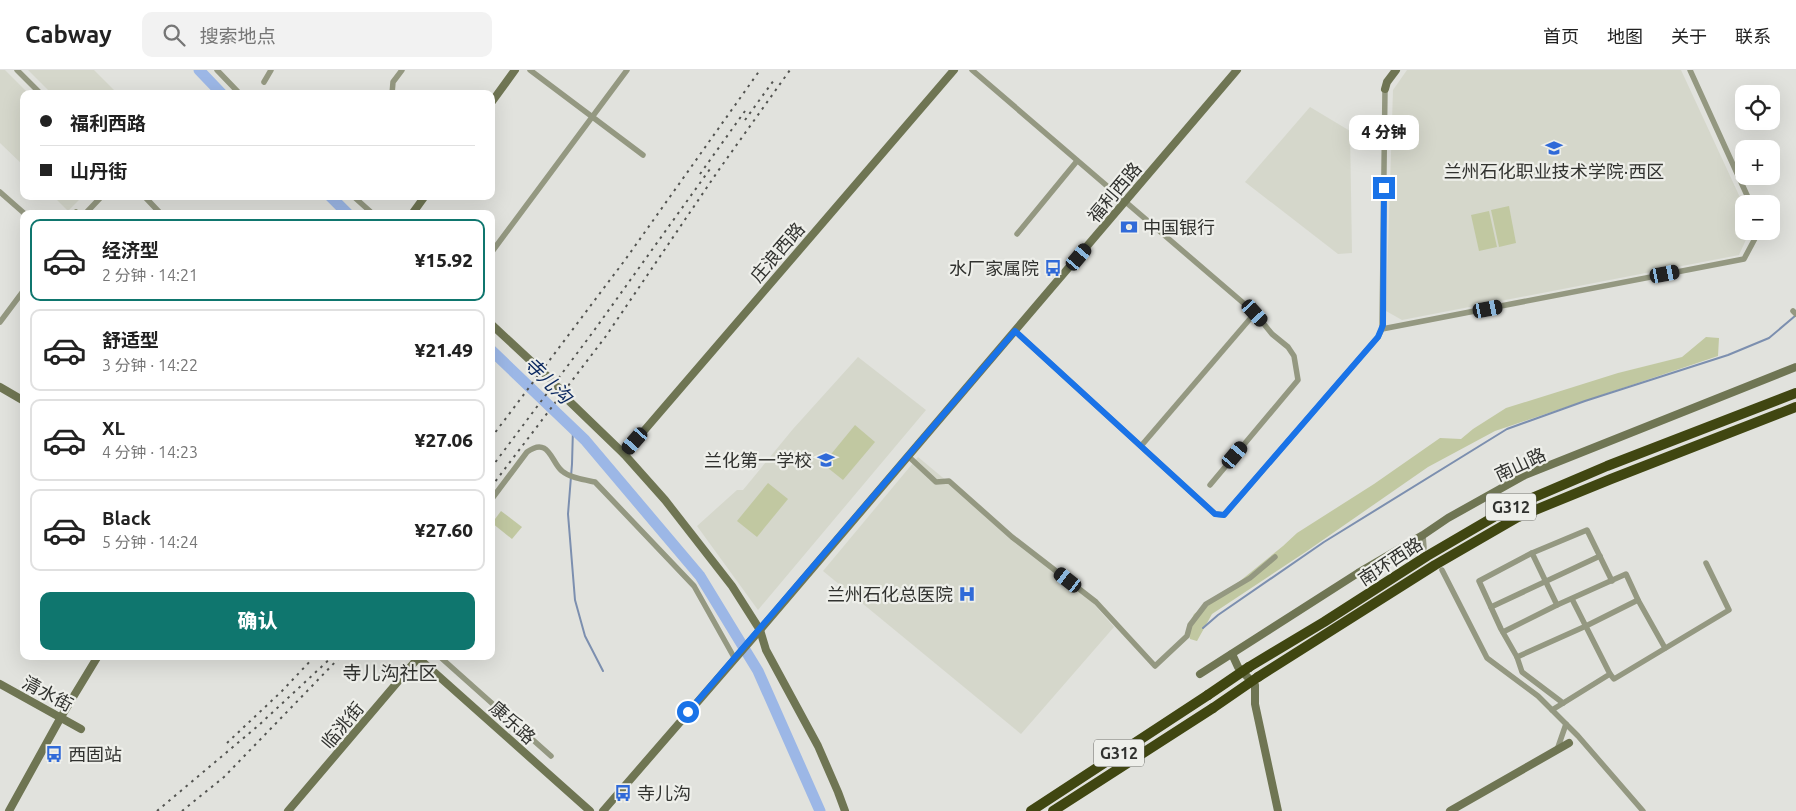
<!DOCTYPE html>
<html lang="zh">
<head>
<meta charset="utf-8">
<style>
  :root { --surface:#fff; --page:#f2f2f2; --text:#222; --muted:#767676; --line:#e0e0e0; --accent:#0f766e }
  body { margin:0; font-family:Ubuntu,"Noto Sans SC",sans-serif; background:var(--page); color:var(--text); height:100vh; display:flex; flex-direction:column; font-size:19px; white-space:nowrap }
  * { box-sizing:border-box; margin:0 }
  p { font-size:16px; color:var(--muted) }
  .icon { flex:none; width:28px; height:28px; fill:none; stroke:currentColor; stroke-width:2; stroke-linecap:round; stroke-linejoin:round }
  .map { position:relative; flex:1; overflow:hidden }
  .side { position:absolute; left:20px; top:140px; width:475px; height:450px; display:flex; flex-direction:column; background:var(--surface); border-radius:10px; box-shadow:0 5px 20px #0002 }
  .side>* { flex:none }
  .top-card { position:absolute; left:20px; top:20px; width:475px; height:110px; border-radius:10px; box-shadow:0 5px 20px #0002; display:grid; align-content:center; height:110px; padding:0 20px; background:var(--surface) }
  .tools { position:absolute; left:1735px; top:15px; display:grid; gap:10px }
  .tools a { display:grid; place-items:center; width:45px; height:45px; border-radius:10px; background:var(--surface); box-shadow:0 5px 20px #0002; font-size:25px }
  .end { position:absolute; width:22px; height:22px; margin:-11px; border:6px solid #1a73e8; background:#fff; box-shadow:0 0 0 2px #fff }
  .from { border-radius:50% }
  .bubble { position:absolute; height:35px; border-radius:10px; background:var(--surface); box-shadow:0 5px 20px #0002; font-size:16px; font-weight:800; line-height:35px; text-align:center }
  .car { position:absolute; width:15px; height:30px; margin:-15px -8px; border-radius:6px; box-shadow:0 0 4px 1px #0007; background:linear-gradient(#222 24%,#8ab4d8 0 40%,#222 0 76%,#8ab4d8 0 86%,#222 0) }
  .top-card b { display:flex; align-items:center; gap:18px; height:48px; font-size:19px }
  .top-card b+b { border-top:1px solid var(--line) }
  .top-card i { width:12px; height:12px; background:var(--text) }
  ul { padding:9px 0 0; list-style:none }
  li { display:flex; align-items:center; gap:15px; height:82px; margin:0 10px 8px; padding:0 10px; border:2px solid var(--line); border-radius:10px }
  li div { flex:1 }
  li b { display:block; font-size:19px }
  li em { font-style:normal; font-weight:800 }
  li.on { border-color:var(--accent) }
  li>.icon { width:45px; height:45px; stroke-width:1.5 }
  .primary-button { display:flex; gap:10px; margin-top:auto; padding:10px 20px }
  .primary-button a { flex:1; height:58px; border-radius:10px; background:var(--accent); color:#fff; font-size:20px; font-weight:800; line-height:58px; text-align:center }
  header { display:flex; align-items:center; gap:30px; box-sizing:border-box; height:70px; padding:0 25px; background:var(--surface); border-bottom:1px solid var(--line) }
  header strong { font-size:24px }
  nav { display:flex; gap:28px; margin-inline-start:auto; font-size:18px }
  .search { width:350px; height:45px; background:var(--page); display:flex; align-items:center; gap:12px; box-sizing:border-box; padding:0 18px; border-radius:10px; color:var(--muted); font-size:19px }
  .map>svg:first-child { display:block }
  .built { fill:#d5d7cb }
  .green { fill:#c1c8a1 }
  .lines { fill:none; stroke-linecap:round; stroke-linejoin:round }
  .stream { stroke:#7c8faf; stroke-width:2 }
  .river { stroke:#9cb7e6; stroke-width:11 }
  .secondary-tunnel { stroke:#bebfba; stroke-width:8; stroke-dasharray:8 4; stroke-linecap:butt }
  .street { stroke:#949881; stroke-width:5.5 }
  .secondary { stroke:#6f7553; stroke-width:8 }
  .highway { stroke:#404611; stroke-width:10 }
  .rail { stroke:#535451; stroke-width:2; stroke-dasharray:2.5 5; stroke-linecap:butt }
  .highway-bridge { stroke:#404611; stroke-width:10 }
  .route { stroke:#1a73e8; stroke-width:6 }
  .labels { text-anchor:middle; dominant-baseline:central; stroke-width:4.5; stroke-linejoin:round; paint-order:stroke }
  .shield { fill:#eeefea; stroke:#6a6b67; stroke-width:1 }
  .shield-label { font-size:16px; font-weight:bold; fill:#31322f }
  .poi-label { font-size:18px; fill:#31322f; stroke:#eeefea; text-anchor:start }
  .street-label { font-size:18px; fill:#31322f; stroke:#eeefea }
  .water-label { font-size:19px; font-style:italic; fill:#0c2960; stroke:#eeefea }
  .neighbourhood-label { font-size:19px; fill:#31322f; stroke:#eeefea }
</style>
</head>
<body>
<header>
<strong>Cabway</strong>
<div class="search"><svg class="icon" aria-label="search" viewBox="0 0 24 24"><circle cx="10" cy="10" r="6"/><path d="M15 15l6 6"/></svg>搜索地点</div>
<nav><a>首页</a><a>地图</a><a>关于</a><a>联系</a></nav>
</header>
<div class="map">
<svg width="1796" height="741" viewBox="0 0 1796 741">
  <rect width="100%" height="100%" fill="#e1e2dd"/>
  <!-- built -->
  <g class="built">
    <polygon points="0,0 5,0 29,24 24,24 24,96 0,73"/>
    <polygon points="28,0 94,0 118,24 52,24"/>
    <polygon points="1407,0 1681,0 1744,136 1744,161 1750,161 1739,185 1402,250 1386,241 1393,20"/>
    <polygon points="1310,37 1350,61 1352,183 1338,184 1245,112"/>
    <polygon points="53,126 83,126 68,141"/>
    <polygon points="858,287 926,340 758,540 697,456 737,420 743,420 793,359"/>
    <polygon points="918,387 1092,532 1114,557 1021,664 823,501"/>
  </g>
  <!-- green -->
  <g class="green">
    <polygon points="1509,136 1516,173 1499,177 1491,140"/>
    <polygon points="1489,141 1497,177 1479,181 1471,145"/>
    <polygon points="1706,267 1719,268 1718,286 1495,361 1428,397 1307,481 1212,544 1197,571 1190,569 1188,557 1194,544 1240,511 1283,476 1297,463 1374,414 1440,368 1461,369 1473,359 1506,338 1618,303 1682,287"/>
    <polygon points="855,355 875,372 843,410 823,394"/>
    <polygon points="768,413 788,429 757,467 737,451"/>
    <polygon points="501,441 522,457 512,469 492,453"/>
  </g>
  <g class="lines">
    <!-- stream -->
    <g class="stream">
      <polyline points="573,358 572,394 568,444 575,530 585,566 603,601"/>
      <polyline points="1203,558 1218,545 1324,472 1507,359 1585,331 1728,285 1769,268 1795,246"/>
    </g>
    <!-- river -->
    <g class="river">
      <polyline points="199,0 222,24"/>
      <polyline points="330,126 348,144"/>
      <polyline points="491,280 585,370 700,506 758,601 820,741"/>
    </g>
    <!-- secondary-tunnel -->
    <polyline class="secondary-tunnel" points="547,306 558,317"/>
    <!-- street -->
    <g class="street">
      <polyline points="17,0 41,24"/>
      <polyline points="217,0 240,24"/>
      <polyline points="530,0 643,85"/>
      <polyline points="972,0 1255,243 1272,264 1288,277 1294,286 1298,310 1210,415"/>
      <polyline points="1690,0 1751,134"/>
      <polyline points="264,12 271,0"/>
      <polyline points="392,24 393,12 402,0"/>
      <polyline points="0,122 25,144"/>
      <polyline points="144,126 161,144"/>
      <polyline points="353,126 373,144"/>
      <polyline points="74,144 76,142 78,144"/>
      <polyline points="85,144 102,126"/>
      <polyline points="1017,164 1077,91"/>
      <polyline points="491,183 627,0"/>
      <polyline points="1793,241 1796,244"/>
      <polyline points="0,252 24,220"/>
      <polyline points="1382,259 1744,189 1759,161"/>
      <polyline points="1015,261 1215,444 1224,445 1378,267 1382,259 1385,19"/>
      <polyline points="1141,376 1255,243"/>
      <polyline points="908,386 936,412 949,411 1012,467 1096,532 1155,596 1187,566 1190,555 1206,534 1250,508 1275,487"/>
      <path d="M491,430L527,382C549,366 551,392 562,401C570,408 585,410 595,412L694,516L735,589"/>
      <polyline points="1423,465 1424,478"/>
      <polyline points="1532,483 1557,535"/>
      <polyline points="1442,500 1487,588 1538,626 1578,666 1643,741"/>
      <polyline points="1491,537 1600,486"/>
      <polyline points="1503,562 1557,535 1626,504 1638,530 1665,578"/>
      <polyline points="439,586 551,686"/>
      <polyline points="1517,587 1586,556 1638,530"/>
      <polyline points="1610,604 1614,609 1729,540 1706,493"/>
      <polyline points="1563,633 1522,602 1517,587 1501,559 1479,511 1532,483 1587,460 1612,511"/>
      <polyline points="1552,640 1610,604 1572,529"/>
      <polyline points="1557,680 1566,654"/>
    </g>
    <!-- secondary -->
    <g class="secondary">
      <polyline points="1385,19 1387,12 1396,0"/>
      <polyline points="491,33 515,0"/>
      <polyline points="412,144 425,126"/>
      <polyline points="491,254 547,306"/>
      <polyline points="0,317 24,331"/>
      <polyline points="558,317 564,322 567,329 624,384 665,430 732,516 760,560 766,580 818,676 838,722 845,741"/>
      <polyline points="624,384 954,0"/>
      <polyline points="1232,584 1238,597 1255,615 1255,634 1278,741"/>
      <polyline points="416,586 590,741"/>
      <polyline points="1200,604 1358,503 1423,465 1448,448 1525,405 1796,297"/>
      <polyline points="0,614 81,659"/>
      <polyline points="9,741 61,647 98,586"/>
      <polyline points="288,741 418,588"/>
      <polyline points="603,741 760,560 1237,0"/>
      <polyline points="1450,741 1569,673"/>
    </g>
    <!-- highway -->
    <g class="highway">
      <polyline points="1249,597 1324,552 1427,486 1511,437 1607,396 1796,323"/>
      <polyline points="1258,607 1435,495 1518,447 1611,409 1796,337"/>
      <polyline points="1031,741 1208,625"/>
      <polyline points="1053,741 1213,638"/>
    </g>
    <!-- rail -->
    <g class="rail">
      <polyline points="745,50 774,10"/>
      <polyline points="700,104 745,41"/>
      <polyline points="491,368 625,190 760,0"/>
      <polyline points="491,398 593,262 710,99"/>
      <polyline points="491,417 606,266 718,101 790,0"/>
      <polyline points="227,673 282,621 315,586"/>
      <polyline points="157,741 259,655 333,586"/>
      <polyline points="182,741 224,707 341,586"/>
    </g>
    <!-- highway-bridge -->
    <g class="highway-bridge">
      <polyline points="1208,625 1249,597"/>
      <polyline points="1213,638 1258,607"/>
    </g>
  </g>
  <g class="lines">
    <!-- route -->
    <polyline class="route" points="688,642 1015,261 1215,444 1224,445 1378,267 1383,255 1384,118"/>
  </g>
  <!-- icons -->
  <defs>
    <g id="university-bare" transform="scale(1.35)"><path d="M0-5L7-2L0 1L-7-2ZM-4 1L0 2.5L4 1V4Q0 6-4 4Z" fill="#306ad8" stroke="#eeefea" stroke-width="2.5" paint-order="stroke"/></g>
    <g id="bank-bare" transform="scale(1.35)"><path d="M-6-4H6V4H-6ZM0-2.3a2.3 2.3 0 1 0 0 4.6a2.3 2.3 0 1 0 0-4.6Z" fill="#306ad8" stroke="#eeefea" stroke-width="2.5" paint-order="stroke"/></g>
    <g id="bus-bare" transform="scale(1.35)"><path d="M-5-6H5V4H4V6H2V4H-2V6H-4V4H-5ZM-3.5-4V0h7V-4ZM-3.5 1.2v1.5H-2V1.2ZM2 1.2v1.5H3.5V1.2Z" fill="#306ad8" stroke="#eeefea" stroke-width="2.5" paint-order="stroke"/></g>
    <g id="school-bare" transform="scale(1.35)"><path d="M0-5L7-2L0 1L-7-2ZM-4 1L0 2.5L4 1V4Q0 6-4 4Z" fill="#306ad8" stroke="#eeefea" stroke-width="2.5" paint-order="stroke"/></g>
    <g id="hospital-bare" transform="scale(1.35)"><path d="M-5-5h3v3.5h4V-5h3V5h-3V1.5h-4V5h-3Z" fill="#306ad8" stroke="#eeefea" stroke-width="2.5" paint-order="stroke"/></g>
  </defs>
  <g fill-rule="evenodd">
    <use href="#university-bare" x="1554" y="78"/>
    <use href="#bank-bare" x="1129" y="157"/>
    <use href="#bus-bare" x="1053" y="198"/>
    <use href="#school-bare" x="826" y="390"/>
    <use href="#hospital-bare" x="967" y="524"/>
    <use href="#bus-bare" x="54" y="684"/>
    <use href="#bus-bare" x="623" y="723"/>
  </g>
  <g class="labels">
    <!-- shield labels -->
    <g class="shield">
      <rect x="1486" y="423.5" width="50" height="27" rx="4"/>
      <rect x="1094" y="669.5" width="50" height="27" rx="4"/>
    </g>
    <g class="shield-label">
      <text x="1511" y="437">G312</text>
      <text x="1119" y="683">G312</text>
    </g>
    <!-- poi labels -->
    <g class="poi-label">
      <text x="1554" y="101" text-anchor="middle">兰州石化职业技术学院·西区</text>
      <text x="1143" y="157">中国银行</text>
      <text x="1039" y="198" text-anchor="end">水厂家属院</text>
      <text x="812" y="390" text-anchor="end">兰化第一学校</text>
      <text x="953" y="524" text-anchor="end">兰州石化总医院</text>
      <text x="68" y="684">西固站</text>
      <text x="637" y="723">寺儿沟</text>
    </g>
    <!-- street labels -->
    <g class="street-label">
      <text transform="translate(1114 122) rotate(-50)">福利西路</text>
      <text transform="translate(777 182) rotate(-49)">庄浪西路</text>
      <text transform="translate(1520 394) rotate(-25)">南山路</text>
      <text transform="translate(1390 491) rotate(-33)">南环西路</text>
      <text transform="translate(48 623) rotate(28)">清水街</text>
      <text transform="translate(513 652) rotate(42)">康乐路</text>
      <text transform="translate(342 655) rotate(-50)">临洮街</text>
    </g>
    <!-- water labels -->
    <g class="water-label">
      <text transform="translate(548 310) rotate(44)">寺儿沟</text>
    </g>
    <!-- neighbourhood labels -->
    <g class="neighbourhood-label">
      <text x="390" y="603">寺儿沟社区</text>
    </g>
  </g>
</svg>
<div class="tools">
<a><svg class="icon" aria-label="locate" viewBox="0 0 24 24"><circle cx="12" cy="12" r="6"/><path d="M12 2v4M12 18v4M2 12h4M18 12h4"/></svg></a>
<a>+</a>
<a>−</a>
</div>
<i class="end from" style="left:688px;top:642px"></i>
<i class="end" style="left:1384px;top:118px"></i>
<div class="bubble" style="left:1349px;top:45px;width:70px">4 分钟</div>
<i class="car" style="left:1079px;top:187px;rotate:40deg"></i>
<i class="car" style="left:1665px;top:204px;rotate:79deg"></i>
<i class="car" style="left:1488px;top:239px;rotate:79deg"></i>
<i class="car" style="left:1255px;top:243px;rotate:138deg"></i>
<i class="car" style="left:635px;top:371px;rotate:221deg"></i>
<i class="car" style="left:1235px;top:385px;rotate:40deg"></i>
<i class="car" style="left:1068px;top:510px;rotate:308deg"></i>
<div class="top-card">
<b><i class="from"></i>福利西路</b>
<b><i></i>山丹街</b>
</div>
<section class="side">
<ul>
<li class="on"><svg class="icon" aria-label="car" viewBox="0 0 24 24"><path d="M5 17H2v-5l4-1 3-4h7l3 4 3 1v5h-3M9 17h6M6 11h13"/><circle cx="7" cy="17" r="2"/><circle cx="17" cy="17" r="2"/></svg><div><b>经济型</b><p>2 分钟 · 14:21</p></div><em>¥15.92</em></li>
<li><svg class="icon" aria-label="car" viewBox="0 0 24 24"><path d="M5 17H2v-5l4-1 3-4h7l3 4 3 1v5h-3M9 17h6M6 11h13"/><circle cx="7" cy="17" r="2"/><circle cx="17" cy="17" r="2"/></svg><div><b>舒适型</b><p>3 分钟 · 14:22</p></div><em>¥21.49</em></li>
<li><svg class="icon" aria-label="car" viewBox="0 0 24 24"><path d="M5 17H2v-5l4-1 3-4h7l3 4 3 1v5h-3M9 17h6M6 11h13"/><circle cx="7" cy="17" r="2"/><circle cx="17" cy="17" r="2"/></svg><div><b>XL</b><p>4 分钟 · 14:23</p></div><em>¥27.06</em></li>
<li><svg class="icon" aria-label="car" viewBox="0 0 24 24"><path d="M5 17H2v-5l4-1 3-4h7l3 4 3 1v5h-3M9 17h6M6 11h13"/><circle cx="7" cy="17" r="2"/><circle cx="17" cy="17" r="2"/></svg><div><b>Black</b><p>5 分钟 · 14:24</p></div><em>¥27.60</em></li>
</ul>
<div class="primary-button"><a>确认</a></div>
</section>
</div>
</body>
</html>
